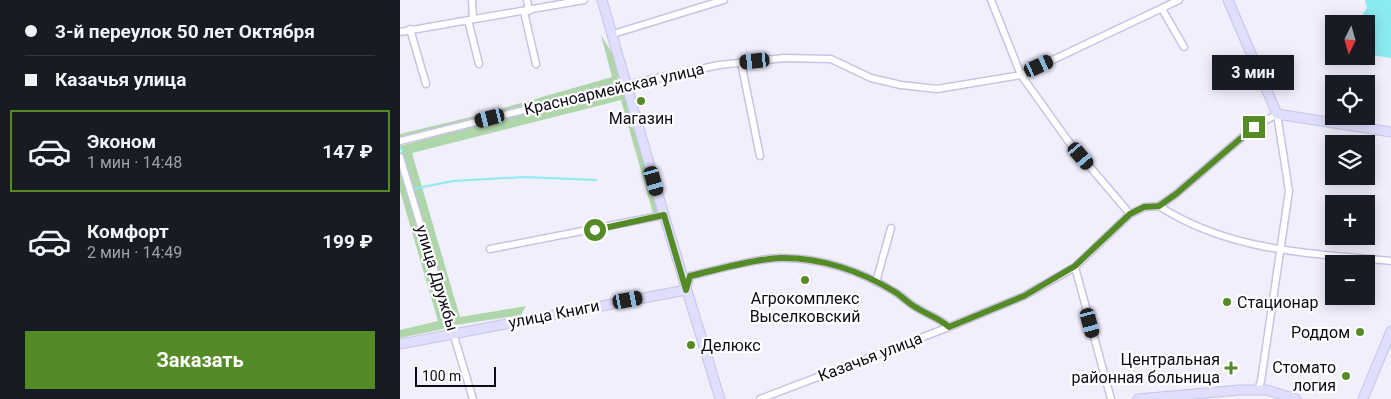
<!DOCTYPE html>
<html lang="ru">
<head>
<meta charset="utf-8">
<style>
  :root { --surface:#171b24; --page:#20242c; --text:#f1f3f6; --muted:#9ea1a6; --line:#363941; --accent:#558b26 }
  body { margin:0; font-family:Roboto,sans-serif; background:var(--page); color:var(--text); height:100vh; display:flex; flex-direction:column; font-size:19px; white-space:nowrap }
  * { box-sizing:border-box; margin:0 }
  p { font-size:16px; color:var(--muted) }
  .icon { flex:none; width:28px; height:28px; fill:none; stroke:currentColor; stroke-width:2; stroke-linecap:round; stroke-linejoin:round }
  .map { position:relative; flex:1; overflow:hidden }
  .side { display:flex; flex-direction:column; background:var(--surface); width:400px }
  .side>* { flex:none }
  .top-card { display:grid; align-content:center; height:110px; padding:0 25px; background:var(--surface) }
  .needle { width:32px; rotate:185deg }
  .controls { position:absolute; left:925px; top:15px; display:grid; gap:10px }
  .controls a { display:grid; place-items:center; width:50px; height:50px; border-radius:0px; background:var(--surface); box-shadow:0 2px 12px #0003; font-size:25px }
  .scale { position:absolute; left:15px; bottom:12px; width:81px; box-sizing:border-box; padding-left:5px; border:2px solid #0d0a16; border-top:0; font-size:14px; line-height:18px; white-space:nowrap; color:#0d0a16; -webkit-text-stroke:4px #fff; paint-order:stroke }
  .end { position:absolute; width:22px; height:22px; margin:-11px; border:6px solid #558b26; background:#fff; box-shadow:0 0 0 2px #fff }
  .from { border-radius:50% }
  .bubble { position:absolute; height:35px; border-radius:0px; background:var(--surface); box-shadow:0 2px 12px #0003; font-size:16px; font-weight:700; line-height:35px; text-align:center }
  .car { position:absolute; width:15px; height:30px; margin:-15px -8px; border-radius:6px; box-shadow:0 0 4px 1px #0007; background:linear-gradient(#222 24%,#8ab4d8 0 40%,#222 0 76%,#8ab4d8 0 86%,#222 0) }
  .top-card b { display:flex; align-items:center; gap:18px; height:48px; font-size:19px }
  .top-card b+b { border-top:1px solid var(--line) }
  .top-card i { width:12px; height:12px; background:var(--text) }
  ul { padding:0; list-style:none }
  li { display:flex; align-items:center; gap:15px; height:82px; margin:0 10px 8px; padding:0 15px; border:2px solid transparent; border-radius:0px }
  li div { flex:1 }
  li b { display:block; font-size:19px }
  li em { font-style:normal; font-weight:700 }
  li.on { border-color:var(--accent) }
  li>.icon { width:45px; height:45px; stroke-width:1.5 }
  .action { display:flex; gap:10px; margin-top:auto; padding:10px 25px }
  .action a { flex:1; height:58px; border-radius:0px; background:var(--accent); color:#fff; font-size:20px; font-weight:700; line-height:58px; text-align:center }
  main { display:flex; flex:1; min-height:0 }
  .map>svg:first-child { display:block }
  .green { fill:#aed6aa }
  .water { fill:#8ceaf1 }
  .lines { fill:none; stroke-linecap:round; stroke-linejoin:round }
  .stream { stroke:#8ceaf1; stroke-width:2 }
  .street-casing { stroke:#c9c2e5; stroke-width:9 }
  .secondary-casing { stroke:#c9c2e5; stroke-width:11 }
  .street { stroke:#fff; stroke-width:6 }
  .secondary { stroke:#dfdefc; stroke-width:9 }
  .route { stroke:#558b26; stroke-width:6 }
  .poi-dot { fill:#558b26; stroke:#fff; stroke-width:2 }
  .labels { text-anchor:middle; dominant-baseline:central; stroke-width:4.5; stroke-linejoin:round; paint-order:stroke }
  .street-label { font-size:16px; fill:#0d0a16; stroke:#fff }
  .poi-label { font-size:16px; fill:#0d0a16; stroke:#fff; text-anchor:end }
</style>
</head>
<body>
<main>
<section class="side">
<div class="top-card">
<b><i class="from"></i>3-й переулок 50 лет Октября</b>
<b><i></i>Казачья улица</b>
</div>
<ul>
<li class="on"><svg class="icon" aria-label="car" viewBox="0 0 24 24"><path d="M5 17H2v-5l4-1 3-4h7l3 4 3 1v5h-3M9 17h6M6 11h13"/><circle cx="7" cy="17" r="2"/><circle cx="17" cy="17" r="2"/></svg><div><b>Эконом</b><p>1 мин · 14:48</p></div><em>147 ₽</em></li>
<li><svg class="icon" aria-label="car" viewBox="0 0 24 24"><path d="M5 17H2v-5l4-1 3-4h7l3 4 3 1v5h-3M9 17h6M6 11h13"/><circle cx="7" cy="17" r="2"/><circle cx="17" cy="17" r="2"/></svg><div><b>Комфорт</b><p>2 мин · 14:49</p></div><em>199 ₽</em></li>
</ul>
<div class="action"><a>Заказать</a></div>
</section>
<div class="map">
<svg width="991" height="399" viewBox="0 0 991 399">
  <rect width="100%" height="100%" fill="#f2effd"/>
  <!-- green -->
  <g class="green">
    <polygon points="201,35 214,56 220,75 215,84 150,103 0,140 0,134 79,115 212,77"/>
    <polygon points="217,88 225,92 230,116 227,121 221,100 12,153 60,317 126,306 121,315 55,325 0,146"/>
    <polygon points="228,125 235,129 258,213 247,216 253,213"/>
    <polygon points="0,165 47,323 43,329 0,338 0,330 38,321 0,191"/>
  </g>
  <!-- water -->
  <polygon class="water" points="965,0 991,0 991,58 966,54 966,24 956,24 967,8"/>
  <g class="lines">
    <!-- stream -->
    <polyline class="stream" points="1,148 13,189 53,181 125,177 196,180"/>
    <!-- street casing -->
    <g class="street-casing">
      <g id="street">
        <polyline points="72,0 73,19"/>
        <polyline points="127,0 129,11"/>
        <polyline points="591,0 621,75 669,142 730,214"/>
        <polyline points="762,9 784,47"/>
        <polyline points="124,12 136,64"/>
        <polyline points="68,20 79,64"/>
        <polyline points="10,29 26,84"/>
        <polyline points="0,32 184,0"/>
        <polyline points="213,34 324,0"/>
        <polyline points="341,62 360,156"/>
        <polyline points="0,141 216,87 319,65 384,58 431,59 471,78 501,85 537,89 621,75 779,0"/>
        <polyline points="0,157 73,399"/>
        <path d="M759,206C830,252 910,253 991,261"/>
        <polyline points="90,249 264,215"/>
        <polyline points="675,267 711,399"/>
        <polyline points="476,282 491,228"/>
        <path d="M287,288L290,276C316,270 353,259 379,258C420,257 461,271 495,292C503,297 509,304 517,308C528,315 539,318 549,327"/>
        <polyline points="360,399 549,327 624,296 675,267 730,214 745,207 759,206 776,194 854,127 877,114 889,191 861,381 858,390"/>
      </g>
    </g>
    <!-- secondary casing -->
    <g class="secondary-casing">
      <g id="secondary">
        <polyline points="202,0 264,215 320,399"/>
        <polyline points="828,0 877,114 991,132"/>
        <polyline points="0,344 286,290"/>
        <polyline points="738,399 839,390 867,390 896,399"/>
        <polyline points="963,399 991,331"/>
      </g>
    </g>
    <!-- street -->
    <use href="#street" class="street"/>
    <!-- secondary -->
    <use href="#secondary" class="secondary"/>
  </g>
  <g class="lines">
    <!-- route -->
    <path class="route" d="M195,230L264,215L286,290L290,276C316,270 353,259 380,258C420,257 461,271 495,292C503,297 509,304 517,308C528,315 539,318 549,327L624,296L675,266L730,214L744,207L759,206L776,194L854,127"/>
  </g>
  <!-- markers -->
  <g class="poi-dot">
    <circle cx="241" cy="101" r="5"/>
    <circle cx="405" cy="280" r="5"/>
    <circle cx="827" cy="302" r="5"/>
    <circle cx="960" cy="332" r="5"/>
    <circle cx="291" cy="345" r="5"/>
    <path d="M828.5 360.5h5v5h5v5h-5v5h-5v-5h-5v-5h5z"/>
    <circle cx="946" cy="376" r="5"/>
  </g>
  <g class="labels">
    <!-- street labels -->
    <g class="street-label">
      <text transform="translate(214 89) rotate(-13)">Красноармейская улица</text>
      <text transform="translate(37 278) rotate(73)">улица Дружбы</text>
      <text transform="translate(154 314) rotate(-11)">улица Книги</text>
      <text transform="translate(470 357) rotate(-21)">Казачья улица</text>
    </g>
    <!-- poi labels -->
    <g class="poi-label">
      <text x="241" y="118" text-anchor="middle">Магазин</text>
      <text x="405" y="298" text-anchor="middle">Агрокомплекс<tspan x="405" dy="18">Выселковский</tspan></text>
      <text x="837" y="302" text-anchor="start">Стационар</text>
      <text x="950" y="332">Роддом</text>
      <text x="301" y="345" text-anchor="start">Делюкс</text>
      <text x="820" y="359">Центральная<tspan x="820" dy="18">районная больница</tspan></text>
      <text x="936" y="367">Стомато<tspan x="936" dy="18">логия</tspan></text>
    </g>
  </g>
</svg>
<div class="controls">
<a><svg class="needle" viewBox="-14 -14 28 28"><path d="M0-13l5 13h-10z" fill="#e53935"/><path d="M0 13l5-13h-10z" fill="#9ea1a6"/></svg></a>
<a><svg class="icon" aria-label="locate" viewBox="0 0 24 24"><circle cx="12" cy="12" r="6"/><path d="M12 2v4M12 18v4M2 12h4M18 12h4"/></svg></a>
<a><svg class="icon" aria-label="layers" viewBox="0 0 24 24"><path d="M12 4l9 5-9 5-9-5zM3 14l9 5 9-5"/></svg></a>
<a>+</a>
<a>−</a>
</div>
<div class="scale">100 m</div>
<i class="end from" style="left:195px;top:230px"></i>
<i class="end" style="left:854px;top:127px"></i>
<div class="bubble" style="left:812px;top:55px;width:82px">3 мин</div>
<i class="car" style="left:355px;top:61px;rotate:264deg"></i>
<i class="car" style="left:639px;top:66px;rotate:65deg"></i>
<i class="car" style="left:90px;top:118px;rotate:256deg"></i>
<i class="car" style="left:681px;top:156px;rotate:140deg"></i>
<i class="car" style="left:254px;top:181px;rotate:164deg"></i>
<i class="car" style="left:228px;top:300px;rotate:79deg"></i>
<i class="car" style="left:690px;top:323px;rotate:165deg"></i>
</div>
</main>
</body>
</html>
